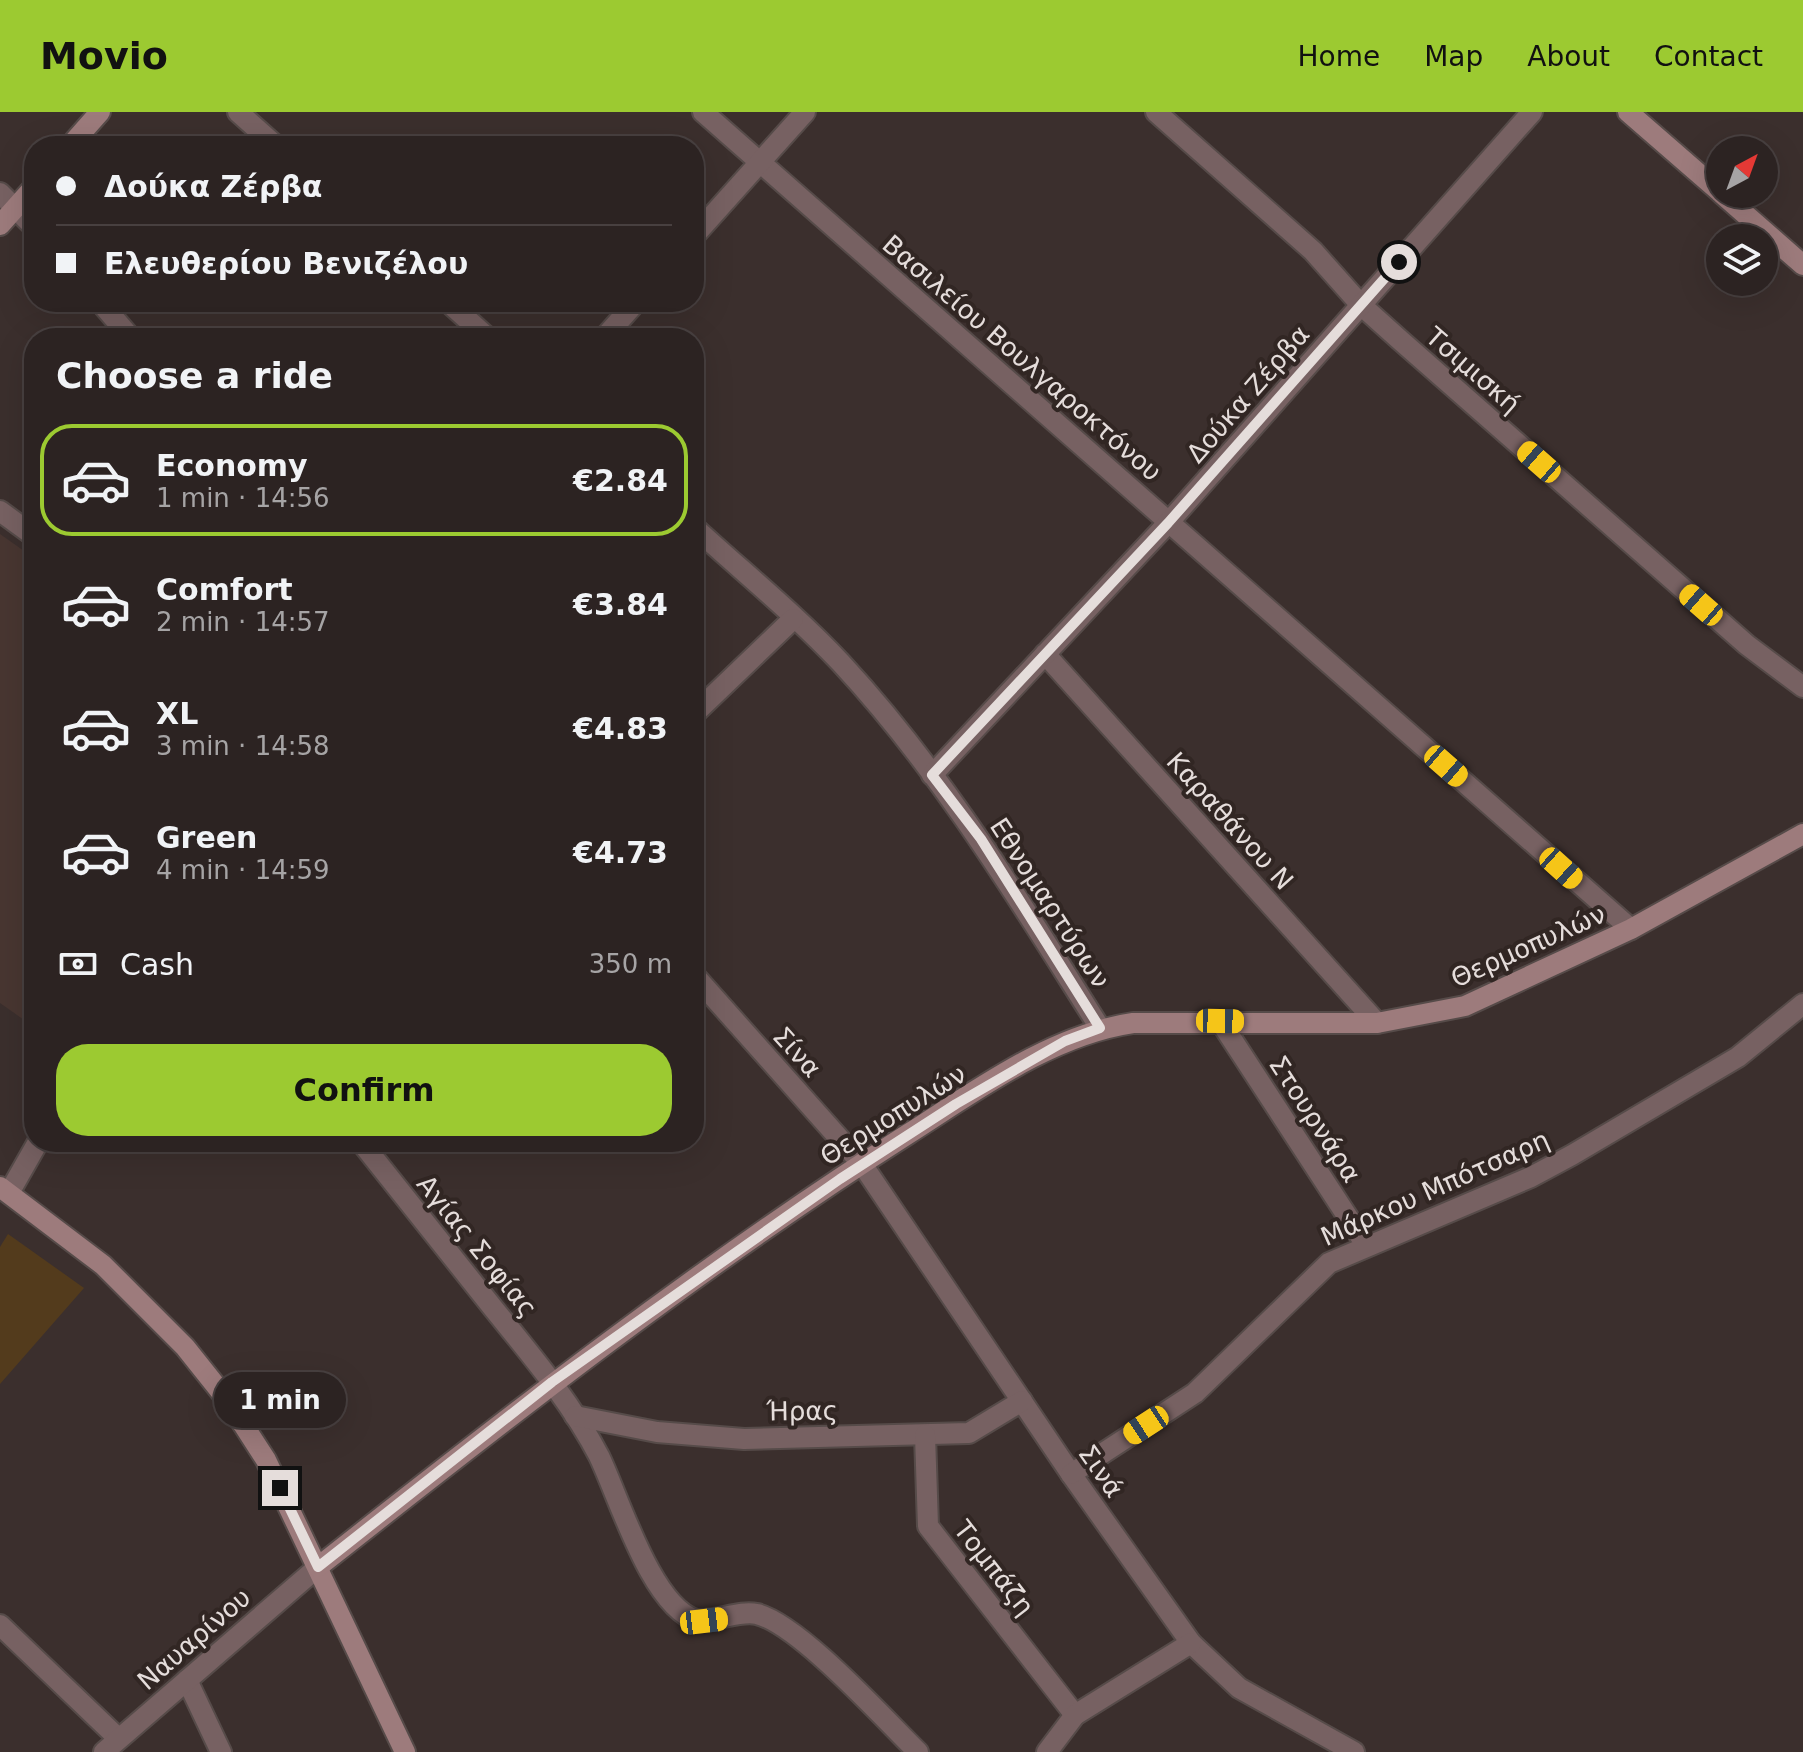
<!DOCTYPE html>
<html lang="en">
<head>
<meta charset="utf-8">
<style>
  :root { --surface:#2c2322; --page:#382f2f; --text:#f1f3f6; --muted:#a6a4a5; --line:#484040; --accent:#9cca31 }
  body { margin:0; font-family:"DejaVu Sans",sans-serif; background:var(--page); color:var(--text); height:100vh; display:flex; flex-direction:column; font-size:30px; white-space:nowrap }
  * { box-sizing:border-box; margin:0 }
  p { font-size:26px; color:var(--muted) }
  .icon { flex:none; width:44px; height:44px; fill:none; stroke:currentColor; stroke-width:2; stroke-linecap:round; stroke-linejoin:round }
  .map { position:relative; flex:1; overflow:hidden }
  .details { position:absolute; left:24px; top:216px; width:680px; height:824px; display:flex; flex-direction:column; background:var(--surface); border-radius:32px; box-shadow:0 8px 32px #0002,0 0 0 2px var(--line) }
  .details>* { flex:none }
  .guide { position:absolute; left:24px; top:24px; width:680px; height:176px; border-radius:32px; box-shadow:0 8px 32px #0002,0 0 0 2px var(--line); display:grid; align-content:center; height:176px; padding:0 32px; background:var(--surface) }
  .needle { width:52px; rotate:41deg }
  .buttons { position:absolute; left:1706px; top:24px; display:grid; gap:16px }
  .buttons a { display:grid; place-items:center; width:72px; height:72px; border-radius:50%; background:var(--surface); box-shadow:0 8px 32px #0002,0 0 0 2px var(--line); font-size:40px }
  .end { position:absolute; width:36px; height:36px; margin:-18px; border:10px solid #e5dddb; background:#111; box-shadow:0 0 0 4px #111 }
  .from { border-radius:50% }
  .bubble { position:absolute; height:56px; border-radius:28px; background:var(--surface); box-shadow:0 8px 32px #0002,0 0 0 2px var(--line); font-size:26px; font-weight:600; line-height:56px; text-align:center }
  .car { position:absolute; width:24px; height:48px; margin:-24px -12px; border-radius:10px; box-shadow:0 0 6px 2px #0007; background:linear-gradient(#f5c518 24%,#345 0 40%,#f5c518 0 76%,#345 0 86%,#f5c518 0) }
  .guide b { display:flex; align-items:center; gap:28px; height:76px; font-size:30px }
  .guide b+b { border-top:2px solid var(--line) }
  .guide i { width:20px; height:20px; background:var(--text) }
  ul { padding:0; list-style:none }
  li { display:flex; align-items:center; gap:24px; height:112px; margin:0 16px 12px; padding:0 16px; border:4px solid transparent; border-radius:32px }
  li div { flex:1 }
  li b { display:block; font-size:30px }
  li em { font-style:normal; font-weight:600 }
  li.selected { border-color:var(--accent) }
  li>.icon { width:72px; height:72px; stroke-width:1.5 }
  h2 { padding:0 32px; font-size:36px; line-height:96px }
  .pay { display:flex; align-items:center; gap:20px; height:88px; padding:0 32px; font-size:30px }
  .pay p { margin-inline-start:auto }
  .primary-button { display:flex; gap:16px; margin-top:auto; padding:16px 32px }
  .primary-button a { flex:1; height:92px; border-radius:32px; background:var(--accent); color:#111; font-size:32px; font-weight:600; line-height:92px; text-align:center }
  header { display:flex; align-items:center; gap:48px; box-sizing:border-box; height:112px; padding:0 40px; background:var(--accent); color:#111 }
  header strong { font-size:38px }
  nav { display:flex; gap:44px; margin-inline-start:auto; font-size:28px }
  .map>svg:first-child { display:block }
  .built { fill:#483631 }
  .green { fill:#533b1c }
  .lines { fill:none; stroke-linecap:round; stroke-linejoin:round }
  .street-casing { stroke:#564b49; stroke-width:24 }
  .secondary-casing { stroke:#564b49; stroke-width:24 }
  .street { stroke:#776162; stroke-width:20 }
  .secondary { stroke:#9d7b7c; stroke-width:20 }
  .route { stroke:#e5dddb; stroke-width:10 }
  .labels { text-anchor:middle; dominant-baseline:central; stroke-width:8; stroke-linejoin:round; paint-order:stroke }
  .street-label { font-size:26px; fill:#e5dddb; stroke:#312623 }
</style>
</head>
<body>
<header>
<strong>Movio</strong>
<nav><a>Home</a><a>Map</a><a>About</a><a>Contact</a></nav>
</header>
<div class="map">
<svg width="1803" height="1640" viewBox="0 0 1803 1640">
  <rect width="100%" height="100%" fill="#3b2f2d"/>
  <!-- built -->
  <polygon class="built" points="0,422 34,446 34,915 0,891"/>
  <!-- green -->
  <polygon class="green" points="8,1122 84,1176 0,1272 0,1135"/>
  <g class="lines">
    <!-- street casing -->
    <g class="street-casing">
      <g id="street">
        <polyline points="238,0 276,34"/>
        <polyline points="703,0 1631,817"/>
        <polyline points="1156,0 1313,139 1361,193 1400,228 1747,533 1803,575"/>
        <polyline points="0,81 34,115"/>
        <polyline points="694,124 805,0"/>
        <polyline points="100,190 131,226"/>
        <polyline points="448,190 488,226"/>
        <polyline points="604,226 636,190"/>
        <polyline points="0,399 34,424"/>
        <path d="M694,415C743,460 796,503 841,551C943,661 1020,790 1100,916"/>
        <polyline points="1045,542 1377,911"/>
        <polyline points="694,602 793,507"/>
        <polyline points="932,663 1168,411 1532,0"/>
        <polyline points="694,863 862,1052 1071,1362 1191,1531 1239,1576 1354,1640"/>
        <polyline points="1220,909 1366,1133"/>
        <path d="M361,1030C405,1085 449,1141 493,1196C531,1243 571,1290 599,1344C619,1385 651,1494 696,1508C716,1510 739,1498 757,1502C800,1513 884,1607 918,1640"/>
        <polyline points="9,1081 38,1030"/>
        <polyline points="575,1304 657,1320 744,1327 969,1321 1022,1289"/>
        <polyline points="925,1323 928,1414 1075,1603"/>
        <polyline points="1071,1362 1195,1281 1329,1151 1531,1065 1572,1043 1738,945 1803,892"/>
        <polyline points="0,1513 118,1626"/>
        <polyline points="187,1568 221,1640"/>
        <polyline points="104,1640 318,1455"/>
        <polyline points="1047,1640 1075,1603 1191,1531"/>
      </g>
    </g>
    <!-- secondary casing -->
    <g class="secondary-casing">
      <g id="secondary">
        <polyline points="1628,0 1720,80"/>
        <polyline points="70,34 100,0"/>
        <polyline points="1722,82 1803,153"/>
        <polyline points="0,113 34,75"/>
        <polyline points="0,1075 103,1153 185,1235 228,1289 266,1348 405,1640"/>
        <path d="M318,1455C509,1304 702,1153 908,1022C977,978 1051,923 1133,911H1377L1465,894L1631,817L1803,722"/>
      </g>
    </g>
    <!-- street -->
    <use href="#street" class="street"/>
    <!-- secondary -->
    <use href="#secondary" class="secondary"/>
  </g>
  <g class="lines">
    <!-- route -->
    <polyline class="route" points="280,1376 318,1455 552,1270 840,1067 956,992 1065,929 1100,916 981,727 932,663 1168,411 1399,150"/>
  </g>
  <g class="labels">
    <!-- street labels -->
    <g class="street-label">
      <text transform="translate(1022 246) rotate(41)">Βασιλείου Βουλγαροκτόνου</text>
      <text transform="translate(1473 258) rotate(41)">Τσιμισκή</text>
      <text transform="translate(1248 282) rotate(-49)">Δούκα Ζέρβα</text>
      <text transform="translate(1230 709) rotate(48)">Καραθάνου Ν</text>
      <text transform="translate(1050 791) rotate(57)">Εθνομαρτύρων</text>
      <text transform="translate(1528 834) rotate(-24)">Θερμοπυλών</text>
      <text transform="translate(797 940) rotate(48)">Σίνα</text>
      <text transform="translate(893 1003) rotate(-32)">Θερμοπυλών</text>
      <text transform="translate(1315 1007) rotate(57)">Στουρνάρα</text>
      <text transform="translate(1435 1076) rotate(-24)">Μάρκου Μπότσαρη</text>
      <text transform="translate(477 1134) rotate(51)">Αγίας Σοφίας</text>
      <text transform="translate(802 1299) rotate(-1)">Ήρας</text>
      <text transform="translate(1101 1359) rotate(55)">Σινά</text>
      <text transform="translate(994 1456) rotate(52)">Τομπάζη</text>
      <text transform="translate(194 1527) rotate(-41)">Ναυαρίνου</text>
    </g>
  </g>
</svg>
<div class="buttons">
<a><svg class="needle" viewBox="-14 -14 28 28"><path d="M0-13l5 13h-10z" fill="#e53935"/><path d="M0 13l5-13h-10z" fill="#a6a4a5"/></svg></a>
<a><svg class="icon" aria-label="layers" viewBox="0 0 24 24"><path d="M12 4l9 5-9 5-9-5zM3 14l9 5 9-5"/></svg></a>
</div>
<i class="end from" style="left:1399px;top:150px"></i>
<i class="end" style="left:280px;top:1376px"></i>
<div class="bubble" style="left:214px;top:1260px;width:132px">1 min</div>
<i class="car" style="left:1539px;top:350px;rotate:311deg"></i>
<i class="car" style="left:1701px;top:493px;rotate:311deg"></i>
<i class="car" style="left:1446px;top:654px;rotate:131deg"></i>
<i class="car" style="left:1561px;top:756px;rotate:132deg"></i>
<i class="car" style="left:1220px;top:909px;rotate:91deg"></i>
<i class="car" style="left:1146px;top:1313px;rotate:237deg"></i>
<i class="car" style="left:704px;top:1509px;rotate:83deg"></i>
<div class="guide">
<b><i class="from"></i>Δούκα Ζέρβα</b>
<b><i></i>Ελευθερίου Βενιζέλου</b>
</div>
<section class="details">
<h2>Choose a ride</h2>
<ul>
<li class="selected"><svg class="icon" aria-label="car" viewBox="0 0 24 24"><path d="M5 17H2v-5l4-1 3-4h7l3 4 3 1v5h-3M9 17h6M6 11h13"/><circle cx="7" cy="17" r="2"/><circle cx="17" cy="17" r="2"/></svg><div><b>Economy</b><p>1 min · 14:56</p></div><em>€2.84</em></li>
<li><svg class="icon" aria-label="car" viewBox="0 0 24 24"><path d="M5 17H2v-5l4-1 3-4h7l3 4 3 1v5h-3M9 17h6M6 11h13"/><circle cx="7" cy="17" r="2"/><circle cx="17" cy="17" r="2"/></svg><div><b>Comfort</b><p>2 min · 14:57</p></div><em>€3.84</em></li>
<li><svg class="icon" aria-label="car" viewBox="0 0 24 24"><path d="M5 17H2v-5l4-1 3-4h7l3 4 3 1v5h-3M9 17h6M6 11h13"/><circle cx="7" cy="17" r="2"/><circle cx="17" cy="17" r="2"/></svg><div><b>XL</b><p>3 min · 14:58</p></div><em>€4.83</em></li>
<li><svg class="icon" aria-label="car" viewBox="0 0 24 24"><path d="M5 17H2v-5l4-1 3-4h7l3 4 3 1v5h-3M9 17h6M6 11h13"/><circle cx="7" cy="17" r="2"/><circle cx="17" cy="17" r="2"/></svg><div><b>Green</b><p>4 min · 14:59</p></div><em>€4.73</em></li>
</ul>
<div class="pay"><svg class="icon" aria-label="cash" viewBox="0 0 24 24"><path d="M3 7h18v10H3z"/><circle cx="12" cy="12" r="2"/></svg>Cash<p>350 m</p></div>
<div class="primary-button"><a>Confirm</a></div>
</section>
</div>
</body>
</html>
